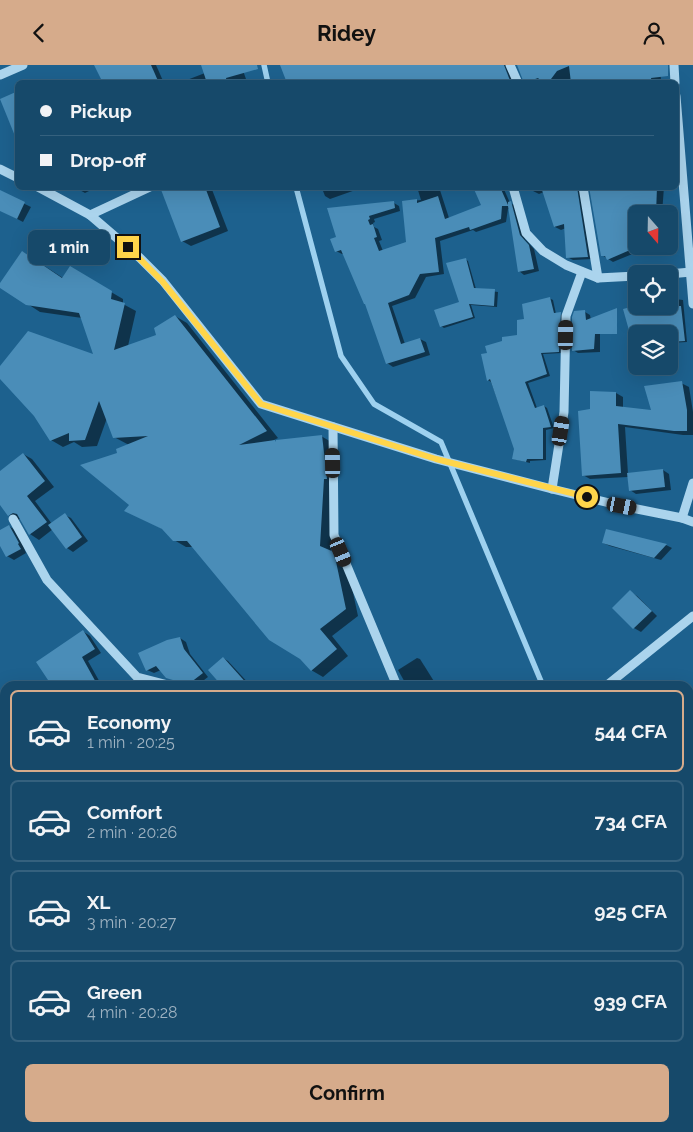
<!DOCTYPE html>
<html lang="en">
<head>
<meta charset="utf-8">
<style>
  :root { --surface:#16496a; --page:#1f5070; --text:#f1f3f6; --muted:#9eb2c1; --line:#35617e; --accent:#d6ab8b }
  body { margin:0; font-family:Raleway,sans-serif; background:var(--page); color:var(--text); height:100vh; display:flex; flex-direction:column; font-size:19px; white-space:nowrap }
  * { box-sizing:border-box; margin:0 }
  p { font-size:16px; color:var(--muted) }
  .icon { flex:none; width:28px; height:28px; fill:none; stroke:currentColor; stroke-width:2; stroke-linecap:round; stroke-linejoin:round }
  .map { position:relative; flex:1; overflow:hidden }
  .sheet { position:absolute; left:0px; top:616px; width:694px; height:451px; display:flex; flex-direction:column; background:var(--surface); border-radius:15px 15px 0 0; box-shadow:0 5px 20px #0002,0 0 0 1px var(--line) }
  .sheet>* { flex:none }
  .top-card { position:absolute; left:15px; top:15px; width:664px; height:110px; border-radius:8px; box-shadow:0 5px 20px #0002,0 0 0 1px var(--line); display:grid; align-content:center; height:110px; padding:0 25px; background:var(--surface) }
  .needle { width:32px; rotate:160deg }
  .tools { position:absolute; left:628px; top:140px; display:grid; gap:10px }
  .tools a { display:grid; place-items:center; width:50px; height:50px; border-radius:8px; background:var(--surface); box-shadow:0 5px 20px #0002,0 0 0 1px var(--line); font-size:25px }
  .end { position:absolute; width:22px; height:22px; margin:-11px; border:6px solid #ffd54a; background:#111; box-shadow:0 0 0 2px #111 }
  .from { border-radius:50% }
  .bubble { position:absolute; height:35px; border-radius:8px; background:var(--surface); box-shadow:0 5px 20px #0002,0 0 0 1px var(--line); font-size:16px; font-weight:700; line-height:35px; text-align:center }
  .car { position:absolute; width:15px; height:30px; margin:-15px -8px; border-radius:6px; box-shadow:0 0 4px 1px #0007; background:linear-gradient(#222 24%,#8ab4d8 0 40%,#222 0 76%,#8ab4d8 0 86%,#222 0) }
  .top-card b { display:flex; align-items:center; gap:18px; height:48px; font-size:19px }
  .top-card b+b { border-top:1px solid var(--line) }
  .top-card i { width:12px; height:12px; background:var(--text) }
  ul { padding:9px 0 0; list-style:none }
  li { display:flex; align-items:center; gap:15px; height:82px; margin:0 10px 8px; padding:0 15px; border:2px solid var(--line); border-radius:8px }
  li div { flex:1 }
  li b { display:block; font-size:19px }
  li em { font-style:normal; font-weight:700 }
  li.active { border-color:var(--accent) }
  li>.icon { width:45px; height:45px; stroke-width:1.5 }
  .button { display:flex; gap:10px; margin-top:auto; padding:10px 25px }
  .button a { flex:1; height:58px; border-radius:8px; background:var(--accent); color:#111; font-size:20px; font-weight:700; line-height:58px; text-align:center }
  header { display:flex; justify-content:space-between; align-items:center; height:65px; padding:0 25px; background:var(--accent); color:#111; font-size:22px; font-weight:700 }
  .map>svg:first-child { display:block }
  .shadow { fill:#0007 }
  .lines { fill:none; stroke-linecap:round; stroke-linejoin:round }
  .stream { stroke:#9ed1ef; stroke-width:5.5 }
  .building { fill:#4a8db8 }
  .path { stroke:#abd4ed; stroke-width:3; stroke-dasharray:2.5 4; stroke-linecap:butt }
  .minor { stroke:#abd4ed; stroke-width:9 }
  .route { stroke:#ffd54a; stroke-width:6 }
</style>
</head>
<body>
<header><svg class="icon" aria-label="back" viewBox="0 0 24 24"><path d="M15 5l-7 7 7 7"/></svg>Ridey<svg class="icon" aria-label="person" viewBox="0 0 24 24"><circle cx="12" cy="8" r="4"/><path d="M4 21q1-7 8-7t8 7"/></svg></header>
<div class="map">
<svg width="693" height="1067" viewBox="0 0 693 1067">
  <rect width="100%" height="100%" fill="#1d618e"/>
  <!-- shadow -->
  <g class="shadow">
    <polygon points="96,0 156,0 164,18 104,18"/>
    <polygon points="207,0 241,0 246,14 235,18 179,18 205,8"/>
    <polygon points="281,0 510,0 515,18 288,18"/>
    <polygon points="518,0 660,0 661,15 656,16 656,18 525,18"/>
    <polygon points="49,14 54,18 41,18"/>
    <polygon points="72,122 97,122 85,128 76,123"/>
    <polygon points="161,122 211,122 228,166 191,181 182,176"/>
    <polygon points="364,122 330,134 325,131 323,126 316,122"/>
    <polygon points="417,122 439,122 449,153 483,141 482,122 503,122 510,138 516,141 525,174 534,184 539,206 524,210 519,206 510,144 508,144 506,157 476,167 473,165 440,176 444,209 426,212 415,233 392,241 405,279 420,274 426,277 430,290 393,302 387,298 367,239 344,189 342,189 336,186 338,172 329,144 394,138 399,141 400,146 374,154 375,157 373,158 374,162 378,164 382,175 379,176 383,186 407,178 403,137 421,135"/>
    <polygon points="532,122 583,122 593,194 573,195 567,192 566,163 561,165 555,162 544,127 539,129 533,126"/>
    <polygon points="591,122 664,122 662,149 636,149 636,158 634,158 636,166 636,181 640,181 642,185 613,197 602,190"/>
    <polygon points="0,127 31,142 23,157 0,145"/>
    <polygon points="23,187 63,213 70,203 123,234 123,239 136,246 128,281 158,270 175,251 187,258 278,373 270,377 277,378 321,371 333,378 338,420 336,420 331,487 346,495 358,551 332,571 348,591 323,612 311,605 194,482 186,482 174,475 165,465 126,446 131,440 120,388 129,380 114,372 107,353 97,381 82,382 74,377 63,382 51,375 35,350 0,312 0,303 95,291 82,253 40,247 0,221"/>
    <polygon points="465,194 468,196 476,224 498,227 497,242 471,240 475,253 444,263 441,261 460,238"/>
    <polygon points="671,223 673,225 675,234 683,235 687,277 669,278 669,224"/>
    <polygon points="549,233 553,235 556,249 564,250 562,288 543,289 550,311 528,318 537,343 544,341 547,343 554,363 546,365 546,395 530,396 530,398 514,394 516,384 491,317 488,315 489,289 519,271 526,256"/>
    <polygon points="585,247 590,250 591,255 600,256 600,287 578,288 573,285"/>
    <polygon points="681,318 689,322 693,347 693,370 683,370 625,362 628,409 663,405 669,409 671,425 636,429 630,425 628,412 590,414 583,410 591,345 592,328 616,328 623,332 623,343 653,347"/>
    <polygon points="23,389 32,394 54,422 35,436 52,459 65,450 71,453 88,476 73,487 67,483 53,464 39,475 30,469 21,453 18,455 9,450 0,438 0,407"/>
    <polygon points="9,461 15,465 25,482 24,483 26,488 14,495 7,491 0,478 0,466"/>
    <polygon points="607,465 666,480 672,483 661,495 610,481 603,478"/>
    <polygon points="630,527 637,531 657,551 641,567 634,563 614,543"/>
    <polygon points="84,567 90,571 101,588 88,596 102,621 55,621 53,618"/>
    <polygon points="180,573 186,577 190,589 208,612 196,621 179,621 178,617 167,612 161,605 154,608 147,605"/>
    <polygon points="223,593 228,596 251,621 229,621 225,616"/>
    <polygon points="417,593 420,594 437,621 407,621 398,605"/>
    <polygon points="689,797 693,802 693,828 689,825"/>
    <polygon points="5,814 5,838 0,824 0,816"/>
    <polygon points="5,902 5,1008 0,1008 0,984 2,984 0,959 3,958 0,949 0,904"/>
    <polygon points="16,1062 126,1062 127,1067 17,1067"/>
    <polygon points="189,1062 374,1063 486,1062 486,1067 164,1067"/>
  </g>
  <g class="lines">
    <!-- stream -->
    <g class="stream">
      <polyline points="264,0 268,18"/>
      <polyline points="296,122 341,291 374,339 441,377 543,621"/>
      <polyline points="689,898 693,902"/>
    </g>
  </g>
  <!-- building -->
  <g class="building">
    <polygon points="94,0 151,0 159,18 103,18"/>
    <polygon points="201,0 257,0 258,4 226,13 227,18 207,18"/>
    <polygon points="280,0 504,0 511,18 287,18"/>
    <polygon points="517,0 668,0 668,11 651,13 652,18 571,18 569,1 557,6 548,18 543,18 538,13 524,18"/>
    <polygon points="18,26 18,76 17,76 0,34"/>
    <polygon points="160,122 205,122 220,162 181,177"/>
    <polygon points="473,122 500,122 508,140 508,137 511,136 520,170 529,180 534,204 518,207 508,141 502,141 501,154 470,165 469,162 435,173 439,207 420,209 409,230 388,238 401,279 420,273 425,287 386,299 365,239 364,239 341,185 335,187 330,174 336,172 327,143 394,136 395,143 369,151 370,154 368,155 370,160 373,159 377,172 374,173 379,186 406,177 402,136 417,134 417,138 438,131 445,154 481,140"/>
    <polygon points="541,122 577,122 588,192 566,193 564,159 554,162"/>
    <polygon points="589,122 657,122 656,149 636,149 636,155 629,155 637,182 607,195 605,191 601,191"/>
    <polygon points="0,125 25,137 17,154 0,146"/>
    <polygon points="22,186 62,213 70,201 112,226 111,234 125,238 114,285 156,270 154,263 175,250 267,366 239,380 275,375 276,377 276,375 322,370 327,414 324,414 320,481 334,487 346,544 320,564 337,584 311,606 300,594 269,575 187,476 173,476 162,464 124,446 129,440 80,400 117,388 116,384 148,371 113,373 99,336 85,375 69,376 69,368 50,376 34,351 0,314 0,301 28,266 93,289 79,248 26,240 0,223 0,218"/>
    <polygon points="466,193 474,223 495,224 494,241 469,239 473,252 440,262 434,245 459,237 446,198"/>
    <polygon points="550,232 554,248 561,247 559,287 541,288 547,309 525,317 535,343 544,340 551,362 543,363 543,394 527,394 526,397 512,394 514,384 490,314 487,316 481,289 487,288 485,281 502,276 502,272 517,270 517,255 524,254 522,239"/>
    <polygon points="635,241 681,241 685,276 669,277 669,269 630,269 623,244"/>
    <polygon points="617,243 617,269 595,269 594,284 572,286 572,252 574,246 585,245 586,255"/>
    <polygon points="682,316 687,345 687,366 674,366 618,359 621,408 582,411 578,346 590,344 590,326 616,327 616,341 651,345 644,321"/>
    <polygon points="23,388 45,416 27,431 47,457 29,470 17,449 13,448 8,451 0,440 0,406"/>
    <polygon points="663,404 665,422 629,426 627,408"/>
    <polygon points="65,448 82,472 66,484 48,460"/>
    <polygon points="9,460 19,478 18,479 21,484 6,492 0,481 0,465"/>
    <polygon points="606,464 667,479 654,493 602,478"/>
    <polygon points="630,525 652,546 633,564 612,543"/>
    <polygon points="83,565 95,584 82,592 98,621 52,621 36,597"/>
    <polygon points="180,572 184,584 203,608 186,621 178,621 176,616 166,613 156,601 146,606 138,588 167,575"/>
    <polygon points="223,592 249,621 222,621 208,605"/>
  </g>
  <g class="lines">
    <!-- path -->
    <polyline class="path" points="0,761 5,765"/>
    <!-- minor -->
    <g class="minor">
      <polyline points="510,0 518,18"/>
      <polyline points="674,0 675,18"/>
      <polyline points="0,10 23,0"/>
      <polyline points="676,31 693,239"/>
      <polyline points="0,104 18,113"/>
      <polyline points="38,122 90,150 140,193 163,216 261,339 436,394 552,424 622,441 682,453 693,457"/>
      <polyline points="513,122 526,168 543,186 566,200 598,213 636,211"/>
      <polyline points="583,122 598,213"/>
      <polyline points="90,150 150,122"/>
      <polyline points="669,209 691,207"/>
      <polyline points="333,362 334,470 397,621"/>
      <polyline points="552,424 564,347 566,251 582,207"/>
      <polyline points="682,453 693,418"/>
      <polyline points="13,454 47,515 137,612 172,621"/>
      <polyline points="606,621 693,551"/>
      <polyline points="689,851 693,847"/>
      <polyline points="146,1062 147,1067"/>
      <polyline points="536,1062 538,1067"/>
    </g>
  </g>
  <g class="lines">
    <!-- route -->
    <polyline class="route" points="128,182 162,216 261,339 436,394 587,432"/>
  </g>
</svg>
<div class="tools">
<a><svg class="needle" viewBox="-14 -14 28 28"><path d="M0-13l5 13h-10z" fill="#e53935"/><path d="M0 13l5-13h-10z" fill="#9eb2c1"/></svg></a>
<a><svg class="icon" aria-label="locate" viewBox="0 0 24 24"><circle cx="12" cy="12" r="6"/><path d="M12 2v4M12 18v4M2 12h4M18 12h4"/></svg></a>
<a><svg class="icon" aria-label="layers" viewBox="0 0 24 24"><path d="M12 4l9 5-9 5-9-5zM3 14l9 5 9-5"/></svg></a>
</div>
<i class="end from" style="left:587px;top:432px"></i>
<i class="end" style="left:128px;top:182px"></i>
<div class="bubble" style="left:28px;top:165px;width:82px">1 min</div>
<i class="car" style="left:566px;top:270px;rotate:1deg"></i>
<i class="car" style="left:561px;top:366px;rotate:9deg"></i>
<i class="car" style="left:333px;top:398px;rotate:359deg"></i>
<i class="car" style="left:622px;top:441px;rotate:101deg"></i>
<i class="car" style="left:341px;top:487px;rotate:157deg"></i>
<div class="top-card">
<b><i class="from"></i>Pickup</b>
<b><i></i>Drop-off</b>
</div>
<section class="sheet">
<ul>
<li class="active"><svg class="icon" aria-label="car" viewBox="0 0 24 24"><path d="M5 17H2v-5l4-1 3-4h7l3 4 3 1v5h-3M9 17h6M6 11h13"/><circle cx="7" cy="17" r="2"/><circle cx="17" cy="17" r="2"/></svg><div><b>Economy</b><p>1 min · 20:25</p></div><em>544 CFA</em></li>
<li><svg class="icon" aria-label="car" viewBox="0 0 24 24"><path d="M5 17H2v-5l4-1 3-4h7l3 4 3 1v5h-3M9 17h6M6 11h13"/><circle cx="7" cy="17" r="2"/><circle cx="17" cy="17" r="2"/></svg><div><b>Comfort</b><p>2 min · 20:26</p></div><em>734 CFA</em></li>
<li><svg class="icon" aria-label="car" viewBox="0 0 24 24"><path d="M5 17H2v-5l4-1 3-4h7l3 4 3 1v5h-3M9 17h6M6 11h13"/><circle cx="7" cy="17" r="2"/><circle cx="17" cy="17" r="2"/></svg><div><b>XL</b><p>3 min · 20:27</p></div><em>925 CFA</em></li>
<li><svg class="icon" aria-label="car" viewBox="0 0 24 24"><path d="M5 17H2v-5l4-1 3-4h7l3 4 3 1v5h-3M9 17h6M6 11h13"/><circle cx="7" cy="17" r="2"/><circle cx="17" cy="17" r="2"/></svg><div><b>Green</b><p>4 min · 20:28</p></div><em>939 CFA</em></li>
</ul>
<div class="button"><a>Confirm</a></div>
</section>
</div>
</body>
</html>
